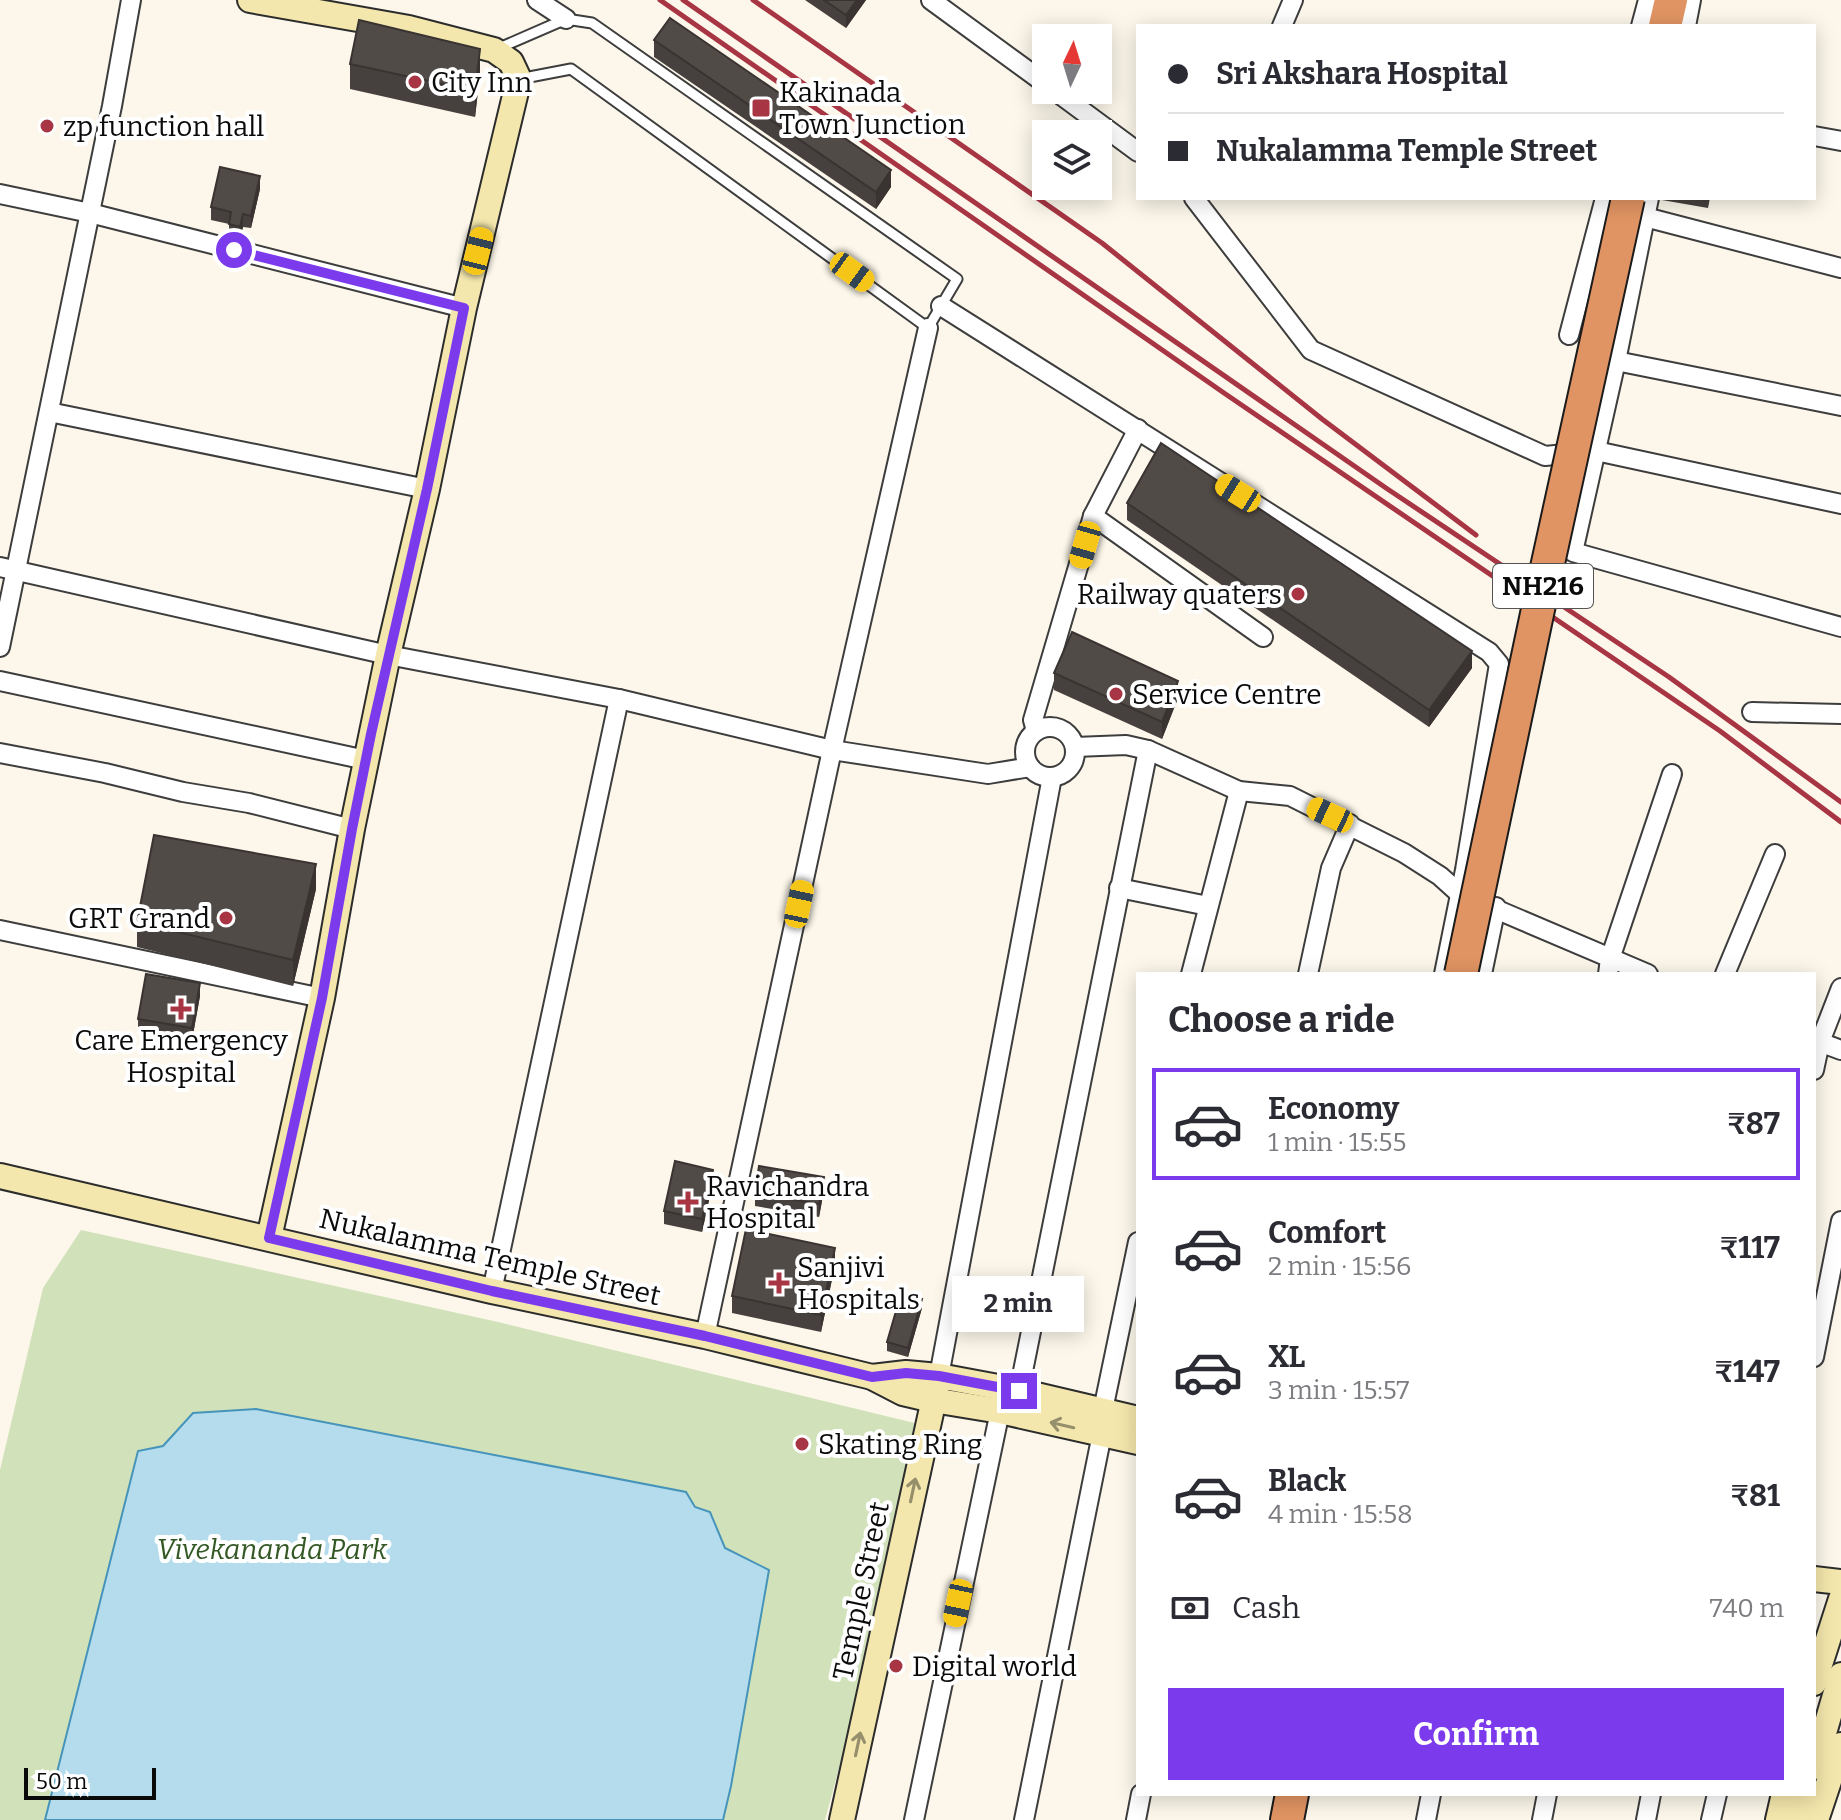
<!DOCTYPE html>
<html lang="en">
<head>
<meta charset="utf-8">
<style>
  :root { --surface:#fff; --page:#f7f7f7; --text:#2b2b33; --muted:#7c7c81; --line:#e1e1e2; --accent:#7c3aed }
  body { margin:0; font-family:Bitter,serif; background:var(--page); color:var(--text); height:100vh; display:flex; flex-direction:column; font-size:30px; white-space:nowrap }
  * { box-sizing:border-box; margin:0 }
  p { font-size:26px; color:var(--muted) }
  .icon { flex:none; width:44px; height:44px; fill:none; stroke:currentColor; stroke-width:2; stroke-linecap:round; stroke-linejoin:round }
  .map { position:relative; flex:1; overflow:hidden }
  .sheet { position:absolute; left:1136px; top:972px; width:680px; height:824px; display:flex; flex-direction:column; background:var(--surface); border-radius:0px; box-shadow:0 4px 20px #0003 }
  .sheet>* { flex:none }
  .top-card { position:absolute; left:1136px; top:24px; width:680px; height:176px; border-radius:0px; box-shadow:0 4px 20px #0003; display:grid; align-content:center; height:176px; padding:0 32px; background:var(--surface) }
  .needle { width:52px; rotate:4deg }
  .tools { position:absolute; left:1032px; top:24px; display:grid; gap:16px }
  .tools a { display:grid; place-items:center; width:80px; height:80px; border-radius:0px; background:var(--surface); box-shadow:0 4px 20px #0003; font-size:40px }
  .scale { position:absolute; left:24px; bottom:20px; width:132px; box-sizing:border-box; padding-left:8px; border:4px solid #0a0a0a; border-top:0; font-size:22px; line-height:28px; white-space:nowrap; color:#0a0a0a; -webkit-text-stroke:6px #fff; paint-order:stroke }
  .end { position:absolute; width:36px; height:36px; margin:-18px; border:10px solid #7c3aed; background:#fff; box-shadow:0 0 0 4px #fff }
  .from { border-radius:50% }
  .bubble { position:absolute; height:56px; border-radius:0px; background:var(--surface); box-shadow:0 4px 20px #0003; font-size:26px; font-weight:700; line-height:56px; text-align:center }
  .car { position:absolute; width:24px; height:48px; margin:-24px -12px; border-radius:10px; box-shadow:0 0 6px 2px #0007; background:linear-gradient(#f5c518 24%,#345 0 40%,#f5c518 0 76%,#345 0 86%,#f5c518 0) }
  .top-card b { display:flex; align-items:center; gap:28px; height:76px; font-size:30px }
  .top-card b+b { border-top:2px solid var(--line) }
  .top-card i { width:20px; height:20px; background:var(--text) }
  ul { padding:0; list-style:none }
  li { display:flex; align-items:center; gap:24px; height:112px; margin:0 16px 12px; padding:0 16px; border:4px solid transparent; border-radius:0px }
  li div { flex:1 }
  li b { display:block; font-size:30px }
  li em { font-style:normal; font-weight:700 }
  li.on { border-color:var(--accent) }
  li>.icon { width:72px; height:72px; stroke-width:1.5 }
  h2 { padding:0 32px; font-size:36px; line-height:96px }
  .pay { display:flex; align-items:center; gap:20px; height:88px; padding:0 32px; font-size:30px }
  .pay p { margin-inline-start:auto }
  .cta { display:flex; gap:16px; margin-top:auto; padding:16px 32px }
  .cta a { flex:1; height:92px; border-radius:0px; background:var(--accent); color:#fff; font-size:32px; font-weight:700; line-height:92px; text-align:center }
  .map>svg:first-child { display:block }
  .green { fill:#d1e1b9 }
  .water { fill:#b5dced; stroke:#4694ba; stroke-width:2 }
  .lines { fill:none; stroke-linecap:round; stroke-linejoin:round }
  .lane-casing { stroke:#3d3d3d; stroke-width:13 }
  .street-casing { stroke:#3d3d3d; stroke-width:22 }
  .secondary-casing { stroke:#2c2c2c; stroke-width:28 }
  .highway-casing { stroke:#1b1b1b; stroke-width:36 }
  .lane { stroke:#fff; stroke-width:9 }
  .street { stroke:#fff; stroke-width:18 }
  .secondary { stroke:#f4e7ad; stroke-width:24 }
  .highway { stroke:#e19463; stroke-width:32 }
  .rail { stroke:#a73543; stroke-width:5 }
  .highway-bridge-casing { stroke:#1b1b1b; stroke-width:36; stroke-linecap:butt }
  .highway-bridge { stroke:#e19463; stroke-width:32 }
  .wall { fill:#46403e }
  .shaded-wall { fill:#393432 }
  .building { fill:#514b48; stroke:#393432; stroke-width:2 }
  .oneway { stroke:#968f6c }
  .route { stroke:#7c3aed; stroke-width:10 }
  .poi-dot { fill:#a73543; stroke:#fff; stroke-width:3 }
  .labels { text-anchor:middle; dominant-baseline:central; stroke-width:8; stroke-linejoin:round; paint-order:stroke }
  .shield { fill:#fff; stroke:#545454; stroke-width:2 }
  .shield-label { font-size:26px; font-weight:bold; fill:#0a0a0a }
  .poi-label { font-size:28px; fill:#0a0a0a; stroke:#fff; text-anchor:start }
  .street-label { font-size:28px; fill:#0a0a0a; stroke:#fff }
  .park-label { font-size:28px; font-style:italic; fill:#335824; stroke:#fff }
</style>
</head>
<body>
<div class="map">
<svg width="1841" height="1820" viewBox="0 0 1841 1820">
  <rect width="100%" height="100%" fill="#fcf7ea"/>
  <!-- green -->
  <polygon class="green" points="81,1230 498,1322 931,1427 825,1820 0,1820 0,1470 43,1288"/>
  <!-- water -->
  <polygon class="water" points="256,1409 686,1492 695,1507 710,1512 725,1548 769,1570 731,1786 723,1820 45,1820 138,1451 163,1446 193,1413"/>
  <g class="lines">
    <!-- lane casing -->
    <g class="lane-casing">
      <polyline id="lane" points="497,49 566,19 592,23 957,279 928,328 571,69 519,79"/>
    </g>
    <!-- street casing -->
    <g class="street-casing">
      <g id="street">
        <polyline points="537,0 566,19"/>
        <polyline points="931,0 1046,84"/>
        <polyline points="1282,26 1293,0"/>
        <polyline points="1641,26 1648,0"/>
        <polyline points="1686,26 1691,0"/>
        <polyline points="1054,90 1138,152"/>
        <polyline points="1814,136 1841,141"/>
        <polyline points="0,194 90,213 464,308"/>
        <polyline points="1194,198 1311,350 1545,456 1596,451 1841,504"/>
        <polyline points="1649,198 1616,361 1573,552 1841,627"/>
        <polyline points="1645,217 1841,268"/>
        <polyline points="941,306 1489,652 1499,664 1465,870 1444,974"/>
        <polyline points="1569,335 1605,198"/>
        <polyline points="1616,361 1841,406"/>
        <polyline points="49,412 427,489"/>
        <polyline points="1093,516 1263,637"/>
        <polyline points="0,567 388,655 619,699 832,750 988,774 1030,767"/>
        <polyline points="0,647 112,106 131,0"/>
        <polyline points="0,681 366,760"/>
        <polyline points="1752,712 1841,714"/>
        <circle cx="1050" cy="752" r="25"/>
        <polyline points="1036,731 1033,720 1093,516 1138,429"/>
        <polyline points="1075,747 1126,745 1148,750 1239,791 1290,796 1404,853 1440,876 1460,894 1648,974"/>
        <polyline points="0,753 105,773 183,792 249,803 352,829"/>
        <polyline points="1119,888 1208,906"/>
        <polyline points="0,930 322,998"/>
        <polyline points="1191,974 1239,791"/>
        <polyline points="1308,974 1331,868 1350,824"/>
        <polyline points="1482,974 1496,907"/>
        <polyline points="1608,974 1610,959 1672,774"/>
        <polyline points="1725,974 1775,854"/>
        <polyline points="1814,1040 1841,1050"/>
        <polyline points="1814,1070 1820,1042 1841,988"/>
        <polyline points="492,1291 619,699"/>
        <polyline points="705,1336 832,750 928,328"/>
        <polyline points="1814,1357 1841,1221"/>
        <polyline points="939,1376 1052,777"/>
        <polyline points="1019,1391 1148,750"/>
        <polyline points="1103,1410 1138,1242"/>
        <polyline points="914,1820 1000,1411"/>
        <polyline points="1024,1820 1102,1434"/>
        <polyline points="1136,1820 1141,1794"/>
        <polyline points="1426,1820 1431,1794"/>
        <polyline points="1542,1820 1547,1794"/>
        <polyline points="1646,1820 1651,1794"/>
        <polyline points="1711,1820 1717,1794"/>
      </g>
    </g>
    <!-- secondary casing -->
    <g class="secondary-casing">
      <g id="secondary">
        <polyline points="250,0 409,28 494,50 511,62 519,79 464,308 427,489 388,655 352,829 322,998 269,1238"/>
        <polyline points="0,1176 492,1291 705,1336 872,1377 903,1393 933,1400 1000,1411 1138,1442"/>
        <polyline points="872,1377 906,1373 939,1376 1019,1391 1138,1419"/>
        <polyline points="1814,1579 1841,1582"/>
        <polyline points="1814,1683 1841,1599"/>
        <polyline points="1814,1767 1841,1675"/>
        <polyline points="842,1820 939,1376"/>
        <polyline points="1778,1820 1784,1794"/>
        <polyline points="1797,1820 1806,1794"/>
        <polyline points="1816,1820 1841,1745"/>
      </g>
    </g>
    <!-- highway casing -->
    <g class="highway-casing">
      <g id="highway">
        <polyline points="1665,26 1671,0"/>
        <polyline points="1287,1820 1292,1794"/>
      </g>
    </g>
    <!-- lane -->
    <use href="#lane" class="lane"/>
    <!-- street -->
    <use href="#street" class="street"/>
    <!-- secondary -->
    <use href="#secondary" class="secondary"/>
    <!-- highway -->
    <use href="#highway" class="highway"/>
    <!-- rail -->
    <g class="rail">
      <polyline points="660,0 1224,393 1720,731 1841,822"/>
      <polyline points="683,0 1386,488 1669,677 1841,802"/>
      <polyline points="753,0 1102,243 1322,419 1476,535"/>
    </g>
    <!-- highway-bridge casing -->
    <g class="highway-bridge-casing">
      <polyline id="highway-bridge" points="1461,974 1541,595 1628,198"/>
    </g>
    <!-- highway-bridge -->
    <use href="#highway-bridge" class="highway-bridge"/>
  </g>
  <!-- wall -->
  <g class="wall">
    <polygon points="805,0 866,0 846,28"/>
    <polygon points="654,40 891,187 876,209 654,57"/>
    <polygon points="350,64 480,74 475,117 350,89"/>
    <polygon points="260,189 251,228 243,227 240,239 229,237 229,224 211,220 211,207"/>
    <polygon points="1656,198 1710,198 1708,208 1656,199"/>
    <polygon points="1127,503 1472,668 1429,727 1127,520"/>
    <polygon points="1054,673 1178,698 1162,739 1054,690"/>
    <polygon points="316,889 293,986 137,947 137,922"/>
    <polygon points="200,996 192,1040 138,1031 138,1019"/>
    <polygon points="713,1182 702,1232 664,1224 664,1211"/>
    <polygon points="824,1190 819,1217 755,1206 755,1193"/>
    <polygon points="835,1265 821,1332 732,1313 732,1296"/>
    <polygon points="922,1308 908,1357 887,1351 887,1342"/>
  </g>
  <!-- shaded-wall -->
  <g class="shaded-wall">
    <polygon points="857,0 866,0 846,28 846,15"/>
    <polygon points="480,49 480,74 475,117 475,91"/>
    <polygon points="891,170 891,187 876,209 876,192"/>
    <polygon points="260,176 260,189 251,228 251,216"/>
    <polygon points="243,214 243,227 240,239 240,227"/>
    <polygon points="1472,651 1472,668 1429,727 1429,710"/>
    <polygon points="1178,681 1178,698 1162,739 1162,722"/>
    <polygon points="316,864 316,889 293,986 293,960"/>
    <polygon points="200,983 200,996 192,1040 192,1028"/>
    <polygon points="713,1170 713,1182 702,1232 702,1219"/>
    <polygon points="824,1177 824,1190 819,1217 819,1204"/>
    <polygon points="835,1248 835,1265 821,1332 821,1315"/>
    <polygon points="922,1299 922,1308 908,1357 908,1348"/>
  </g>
  <!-- building -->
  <g class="building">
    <polygon points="824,0 857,0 846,15"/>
    <polygon points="670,18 891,170 876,192 654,40"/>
    <polygon points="359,20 480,49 475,91 350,64"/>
    <polygon points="220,167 260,176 251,216 243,214 240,227 229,224 231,212 211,207"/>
    <polygon points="1161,443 1472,651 1429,710 1127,503"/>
    <polygon points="1072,632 1178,681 1162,722 1054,673"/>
    <polygon points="154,835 316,864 293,960 137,922"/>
    <polygon points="146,974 200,983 192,1028 138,1019"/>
    <polygon points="675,1161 713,1170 702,1219 664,1211"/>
    <polygon points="759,1166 824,1177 819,1204 755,1193"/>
    <polygon points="746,1229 835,1248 821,1315 732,1296"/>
    <polygon points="901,1294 922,1299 908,1348 887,1342"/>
  </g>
  <!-- one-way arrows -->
  <defs><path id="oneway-shaft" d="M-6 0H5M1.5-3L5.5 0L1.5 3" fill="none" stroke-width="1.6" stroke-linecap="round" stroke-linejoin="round" transform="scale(2)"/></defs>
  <g class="oneway">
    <use href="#oneway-shaft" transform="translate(1062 1425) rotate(-167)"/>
    <use href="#oneway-shaft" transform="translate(913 1490) rotate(-78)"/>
    <use href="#oneway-shaft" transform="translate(858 1744) rotate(-78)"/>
  </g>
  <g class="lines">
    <!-- route -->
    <polyline class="route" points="234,250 464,308 427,489 371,734 352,829 322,998 269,1238 492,1291 705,1336 872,1377 906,1373 939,1376 1019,1391"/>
  </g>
  <!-- markers -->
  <g class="poi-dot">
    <circle cx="415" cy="82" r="8"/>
    <rect x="751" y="98" width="20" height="20" rx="4"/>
    <circle cx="47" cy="126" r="8"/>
    <circle cx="1298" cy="594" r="8"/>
    <circle cx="1116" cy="694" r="8"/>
    <circle cx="226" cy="918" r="8"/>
    <path d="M177 997h8v8h8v8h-8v8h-8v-8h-8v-8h8z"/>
    <path d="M684 1190h8v8h8v8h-8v8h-8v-8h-8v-8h8z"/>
    <path d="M775 1271h8v8h8v8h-8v8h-8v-8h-8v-8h8z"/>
    <circle cx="802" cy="1444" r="8"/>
    <circle cx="896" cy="1666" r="8"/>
  </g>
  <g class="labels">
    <!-- shield labels -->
    <rect class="shield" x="1493" y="564" width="100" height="44" rx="6"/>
    <g class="shield-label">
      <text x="1543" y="586">NH216</text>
    </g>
    <!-- poi labels -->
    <g class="poi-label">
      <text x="431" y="82">City Inn</text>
      <text x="779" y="92">Kakinada<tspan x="779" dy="32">Town Junction</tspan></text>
      <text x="63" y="126">zp function hall</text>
      <text x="1282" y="594" text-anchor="end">Railway quaters</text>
      <text x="1132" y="694">Service Centre</text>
      <text x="210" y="918" text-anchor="end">GRT Grand</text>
      <text x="181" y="1040" text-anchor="middle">Care Emergency<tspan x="181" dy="32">Hospital</tspan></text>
      <text x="706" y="1186">Ravichandra<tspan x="706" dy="32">Hospital</tspan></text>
      <text x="797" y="1267">Sanjivi<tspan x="797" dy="32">Hospitals</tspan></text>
      <text x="818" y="1444">Skating Ring</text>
      <text x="912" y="1666">Digital world</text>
    </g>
    <!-- street labels -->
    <g class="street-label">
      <text transform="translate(490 1257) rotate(13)">Nukalamma Temple Street</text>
      <text transform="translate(861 1591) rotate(-78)">Temple Street</text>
    </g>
    <!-- park labels -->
    <g class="park-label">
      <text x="272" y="1549">Vivekananda Park</text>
    </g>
  </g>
</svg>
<div class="tools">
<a><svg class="needle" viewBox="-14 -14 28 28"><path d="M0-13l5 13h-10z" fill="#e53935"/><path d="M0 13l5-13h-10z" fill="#7c7c81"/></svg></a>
<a><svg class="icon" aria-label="layers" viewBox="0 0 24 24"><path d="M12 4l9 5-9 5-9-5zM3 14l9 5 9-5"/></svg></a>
</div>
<div class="scale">50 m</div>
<i class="end from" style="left:234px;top:250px"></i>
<i class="end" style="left:1019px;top:1391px"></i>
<div class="bubble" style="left:952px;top:1276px;width:132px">2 min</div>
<i class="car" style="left:478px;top:251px;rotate:14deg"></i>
<i class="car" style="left:852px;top:272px;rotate:126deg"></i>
<i class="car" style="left:1238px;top:493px;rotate:302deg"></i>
<i class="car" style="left:1085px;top:545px;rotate:196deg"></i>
<i class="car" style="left:1330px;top:815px;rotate:295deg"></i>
<i class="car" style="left:799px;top:904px;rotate:12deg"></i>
<i class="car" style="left:958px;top:1603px;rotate:192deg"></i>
<div class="top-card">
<b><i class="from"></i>Sri Akshara Hospital</b>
<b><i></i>Nukalamma Temple Street</b>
</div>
<section class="sheet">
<h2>Choose a ride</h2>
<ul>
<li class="on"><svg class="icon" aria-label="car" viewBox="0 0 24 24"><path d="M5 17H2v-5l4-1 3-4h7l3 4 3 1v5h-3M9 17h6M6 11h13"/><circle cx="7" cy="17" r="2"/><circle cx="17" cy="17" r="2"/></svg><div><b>Economy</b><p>1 min · 15:55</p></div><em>₹87</em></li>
<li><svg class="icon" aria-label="car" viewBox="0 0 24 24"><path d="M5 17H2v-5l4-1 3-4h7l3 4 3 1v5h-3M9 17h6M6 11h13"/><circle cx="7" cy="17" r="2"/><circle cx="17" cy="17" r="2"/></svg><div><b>Comfort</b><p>2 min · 15:56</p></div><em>₹117</em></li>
<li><svg class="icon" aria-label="car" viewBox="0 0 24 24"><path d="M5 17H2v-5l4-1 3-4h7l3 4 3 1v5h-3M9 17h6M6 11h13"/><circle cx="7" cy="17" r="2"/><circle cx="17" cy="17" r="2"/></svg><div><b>XL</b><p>3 min · 15:57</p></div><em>₹147</em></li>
<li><svg class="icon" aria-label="car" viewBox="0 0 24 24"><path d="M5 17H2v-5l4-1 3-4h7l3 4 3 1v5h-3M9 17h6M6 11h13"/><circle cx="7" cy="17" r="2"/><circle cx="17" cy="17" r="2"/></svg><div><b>Black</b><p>4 min · 15:58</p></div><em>₹81</em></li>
</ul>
<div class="pay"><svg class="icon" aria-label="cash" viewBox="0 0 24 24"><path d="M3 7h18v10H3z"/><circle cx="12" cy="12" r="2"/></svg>Cash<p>740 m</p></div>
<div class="cta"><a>Confirm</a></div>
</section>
</div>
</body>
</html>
